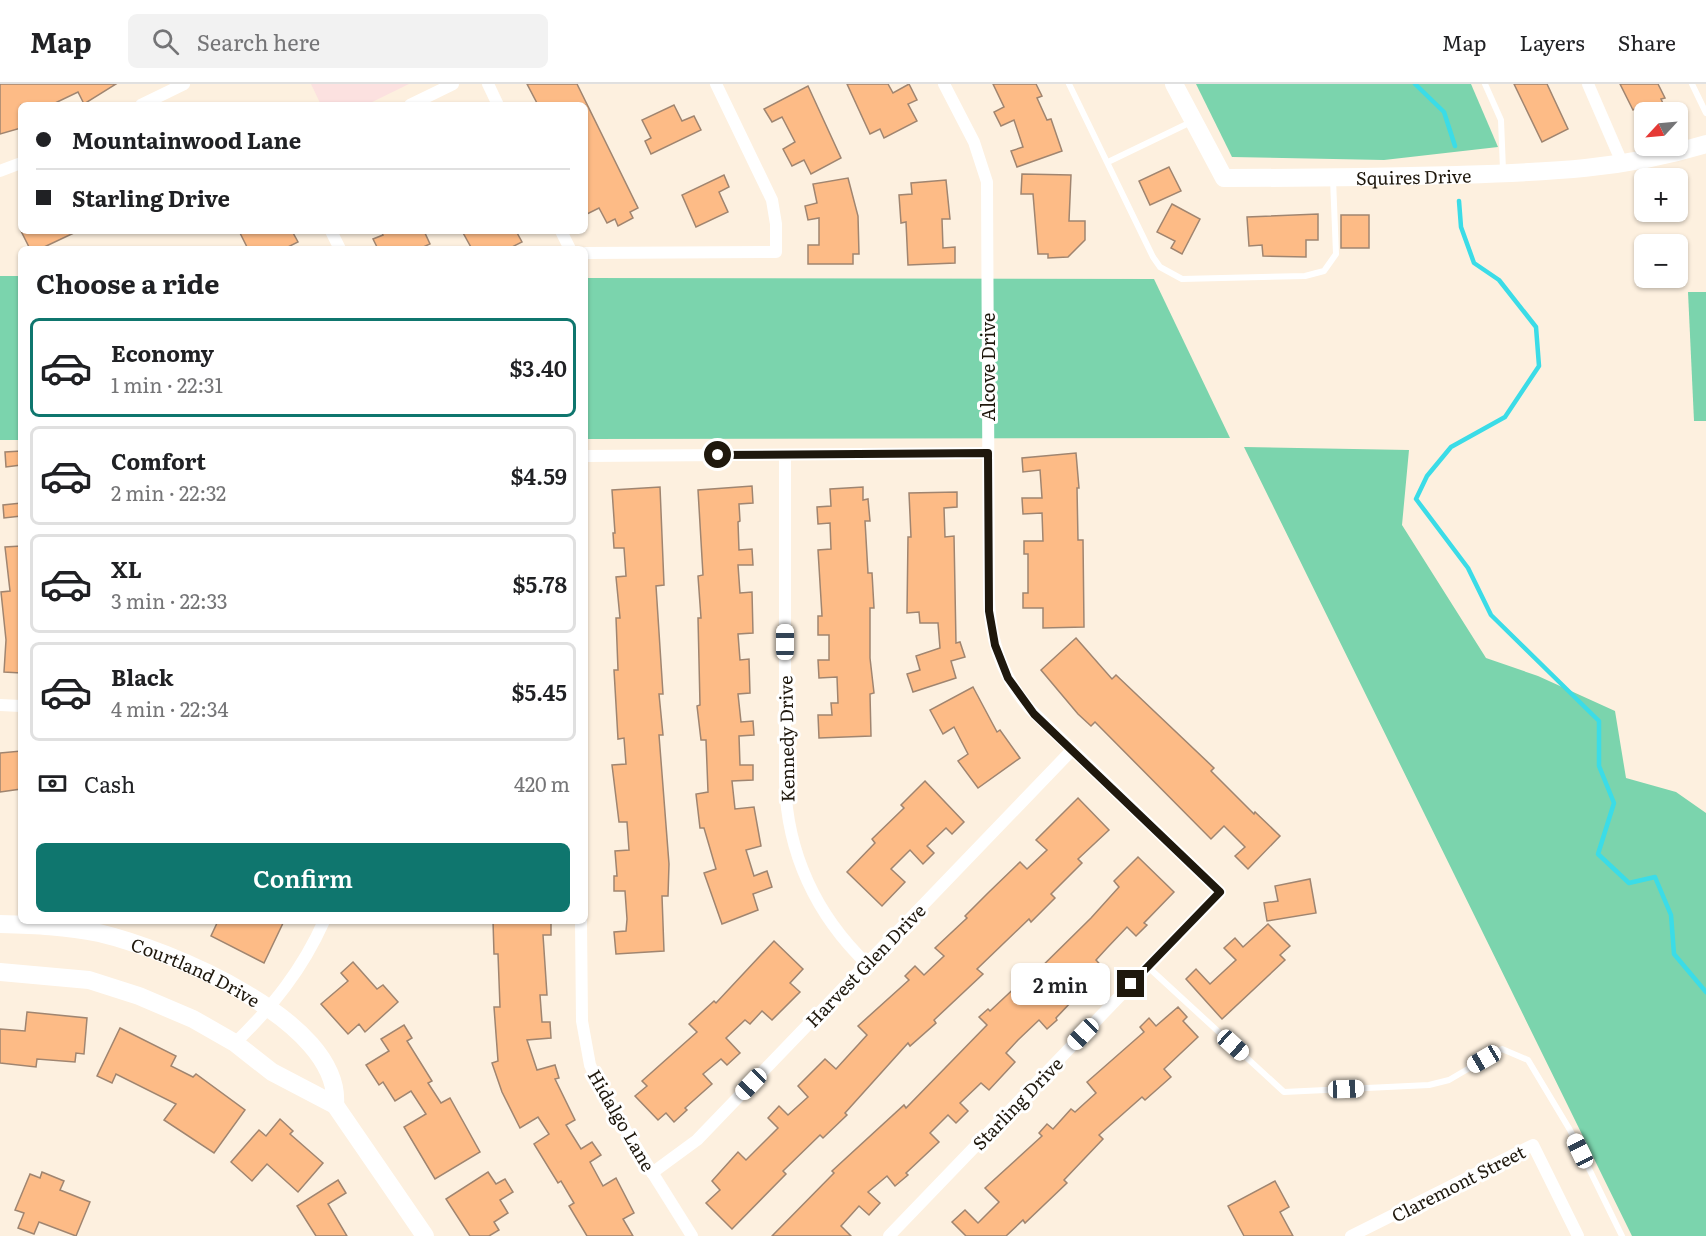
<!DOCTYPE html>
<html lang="en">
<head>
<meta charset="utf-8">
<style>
  :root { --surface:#fff; --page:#f2f2f2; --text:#202124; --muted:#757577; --line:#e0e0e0; --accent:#0f766e }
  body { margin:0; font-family:Literata,serif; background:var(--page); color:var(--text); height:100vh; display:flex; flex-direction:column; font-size:22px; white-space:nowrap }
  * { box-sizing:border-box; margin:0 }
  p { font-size:20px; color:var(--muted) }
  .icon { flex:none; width:33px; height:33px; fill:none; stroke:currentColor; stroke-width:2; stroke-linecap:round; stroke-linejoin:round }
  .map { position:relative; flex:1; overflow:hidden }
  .sheet { position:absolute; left:18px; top:162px; width:570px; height:678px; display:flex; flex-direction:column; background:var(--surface); border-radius:9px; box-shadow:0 2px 4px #0004 }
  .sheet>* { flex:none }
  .top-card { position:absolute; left:18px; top:18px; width:570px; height:132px; border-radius:9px; box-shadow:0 2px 4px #0004; display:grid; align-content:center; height:132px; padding:0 18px; background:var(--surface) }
  .needle { width:39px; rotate:244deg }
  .buttons { position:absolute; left:1634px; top:18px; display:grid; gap:12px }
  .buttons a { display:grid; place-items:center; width:54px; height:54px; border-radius:9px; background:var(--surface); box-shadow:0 2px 4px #0004; font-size:30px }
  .end { position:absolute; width:27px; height:27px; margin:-14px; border:8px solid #1f180d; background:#fff; box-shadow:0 0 0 3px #fff }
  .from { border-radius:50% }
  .bubble { position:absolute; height:42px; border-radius:9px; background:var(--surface); box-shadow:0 2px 4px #0004; font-size:20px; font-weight:600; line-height:42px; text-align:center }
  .car { position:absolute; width:18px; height:36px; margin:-18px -9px; border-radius:8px; box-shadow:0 0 4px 2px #0007; background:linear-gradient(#fff 24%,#345 0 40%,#fff 0 76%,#345 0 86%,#fff 0) }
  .top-card b { display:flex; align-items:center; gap:21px; height:57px; font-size:22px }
  .top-card b+b { border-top:2px solid var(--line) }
  .top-card i { width:15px; height:15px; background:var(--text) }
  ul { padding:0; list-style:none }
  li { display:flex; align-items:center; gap:18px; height:99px; margin:0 12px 9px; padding:0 6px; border:3px solid var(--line); border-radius:9px }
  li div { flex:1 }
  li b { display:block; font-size:22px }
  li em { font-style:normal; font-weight:600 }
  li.selected { border-color:var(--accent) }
  li>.icon { width:54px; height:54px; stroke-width:1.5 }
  h2 { padding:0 18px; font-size:27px; line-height:72px }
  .pay { display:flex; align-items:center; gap:15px; height:66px; padding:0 18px; font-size:22px }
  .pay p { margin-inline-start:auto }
  .cta { display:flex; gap:12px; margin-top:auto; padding:12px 18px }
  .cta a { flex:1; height:69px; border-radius:9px; background:var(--accent); color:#fff; font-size:24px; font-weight:600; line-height:69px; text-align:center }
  header { display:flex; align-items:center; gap:36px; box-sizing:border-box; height:84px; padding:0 30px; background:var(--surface); border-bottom:2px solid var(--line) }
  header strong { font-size:28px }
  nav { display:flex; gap:33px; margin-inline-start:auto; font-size:21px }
  .search { width:420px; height:54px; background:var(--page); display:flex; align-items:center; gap:15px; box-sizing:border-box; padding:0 21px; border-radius:9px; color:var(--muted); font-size:22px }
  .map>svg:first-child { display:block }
  .education { fill:#fce1e0 }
  .green { fill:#7bd4ad }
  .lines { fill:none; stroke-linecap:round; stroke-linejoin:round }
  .stream { stroke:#3bdce7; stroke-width:4.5 }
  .building { fill:#fdbb86; stroke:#a08570; stroke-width:1.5 }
  .lane { stroke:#fff; stroke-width:6 }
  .street { stroke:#fff; stroke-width:12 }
  .secondary { stroke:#fff; stroke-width:18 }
  .route { stroke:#1f180d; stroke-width:8 }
  .labels { text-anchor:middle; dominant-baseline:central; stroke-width:6; stroke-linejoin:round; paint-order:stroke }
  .street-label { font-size:18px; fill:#1f180d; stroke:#fff }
</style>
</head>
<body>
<header>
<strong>Map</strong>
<div class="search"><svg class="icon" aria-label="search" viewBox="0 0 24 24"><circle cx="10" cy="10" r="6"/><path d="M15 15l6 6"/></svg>Search here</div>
<nav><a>Map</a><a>Layers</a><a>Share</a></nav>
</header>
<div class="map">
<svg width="1706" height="1152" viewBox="0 0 1706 1152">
  <rect width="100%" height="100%" fill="#fdf0df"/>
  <!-- education -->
  <polygon class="education" points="311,0 409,0 366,21 321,21"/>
  <!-- green -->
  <g class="green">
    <polygon points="1196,0 1471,0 1498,63 1384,76 1232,73"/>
    <rect x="0" y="192" width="21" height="164"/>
    <polygon points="585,194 1154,195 1230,354 585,355"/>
    <polygon points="1688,208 1706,208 1706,337 1694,337"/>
    <polygon points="1244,363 1409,366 1402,441 1486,574 1538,592 1615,627 1626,694 1676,708 1706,729 1706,1152 1632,1152"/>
  </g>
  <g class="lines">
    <!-- stream -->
    <g class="stream">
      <polyline points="1415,0 1444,28 1455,62"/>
      <polyline points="1459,117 1461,143 1474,179 1499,196 1536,243 1539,282 1505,333 1451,363 1427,392 1416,415 1468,484 1491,531 1599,637 1599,682 1614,719 1598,770 1629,799 1655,793 1671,831 1674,870 1706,908"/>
    </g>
  </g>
  <!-- building -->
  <g class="building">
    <polygon points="0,0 116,0 84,20 78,8 51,21 21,21 21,44 0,50"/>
    <polygon points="527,0 577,0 638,124 630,128 633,134 618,142 615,135 607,139 599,124 585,131 585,21 538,21"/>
    <polygon points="847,0 888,0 893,9 909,0 917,16 908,20 917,37 884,54 880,45 870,50"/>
    <polygon points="993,0 1036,0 1042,12 1037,14 1047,36 1051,35 1062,67 1017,83 1011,67 1023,63 1014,36 1001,42 994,28 1004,23"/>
    <polygon points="1514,0 1547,0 1568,45 1542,58"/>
    <polygon points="1620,0 1658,0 1665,14 1661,15 1667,28 1641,28 1638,23 1633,26"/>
    <polygon points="808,2 841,74 811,90 804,76 792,82 783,65 795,58 782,33 772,38 764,25"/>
    <polygon points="674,21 682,37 694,32 701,46 651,70 645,57 651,54 642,36"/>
    <polygon points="1169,83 1181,107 1150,121 1139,97"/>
    <polygon points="1022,90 1071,91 1069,137 1085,137 1085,156 1068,173 1048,174 1048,170 1038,170 1033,110 1021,110"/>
    <polygon points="724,91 729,103 719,108 728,128 696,143 682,111"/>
    <polygon points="848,94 858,132 859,170 853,170 853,180 808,180 808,161 819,161 819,134 808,136 805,122 817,119 813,100"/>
    <polygon points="946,96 950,135 942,135 943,164 955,163 955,179 908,181 906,138 901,139 899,111 912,110 911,99"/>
    <polygon points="1172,120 1200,135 1182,170 1171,164 1175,157 1157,148"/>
    <polygon points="1318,130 1318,156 1306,156 1306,173 1263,172 1262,161 1249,162 1247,133"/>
    <rect x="1341" y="131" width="28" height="33"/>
    <polygon points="21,147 78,147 40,165 30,165"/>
    <polygon points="239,147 292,147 298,158 284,165 248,165"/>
    <polygon points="381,147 424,147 430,160 419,165 378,165 373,155 383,151"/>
    <polygon points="462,147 516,147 522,158 508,165 472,165"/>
    <polygon points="21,367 21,381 6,383 5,368"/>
    <polygon points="1076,369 1079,404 1077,404 1078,456 1083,456 1084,543 1043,544 1043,524 1023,524 1023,509 1028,509 1028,470 1024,470 1024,457 1043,457 1042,429 1023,430 1022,414 1042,414 1040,386 1023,388 1022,374"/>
    <polygon points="752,402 753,419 739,420 740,437 738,438 739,466 752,465 753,481 738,481 740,509 752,508 753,549 738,550 740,576 749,575 750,609 738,610 741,638 753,637 754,651 739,652 740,681 753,681 753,696 732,697 735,725 754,723 761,762 746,766 754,792 767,787 772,803 753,810 758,826 722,840 704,789 716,785 704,744 700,744 696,710 708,708 706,656 701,656 697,622 700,621 698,534 701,534 698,492 703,491 698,406"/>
    <polygon points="660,403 664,501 656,502 663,610 659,610 663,651 659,651 669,780 668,812 662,812 664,867 616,870 614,848 626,847 627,835 625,807 614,807 614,792 617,792 615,767 629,766 627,738 619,738 612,681 626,680 624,654 618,655 614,586 618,586 616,534 620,534 616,493 626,492 624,464 614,464 613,449 615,449 612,406"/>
    <polygon points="863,403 863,416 868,415 870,437 865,437 868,489 872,489 874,524 870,524 870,574 874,609 870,610 871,652 819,654 818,631 832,631 831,619 838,619 837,593 819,594 818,576 829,576 829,551 818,551 818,532 822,532 818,466 831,465 830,439 818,440 817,423 831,422 830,405"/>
    <polygon points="957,408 957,423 944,424 945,453 954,452 956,559 960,558 965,573 951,577 956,594 913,608 907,590 920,586 916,572 940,564 938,539 920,539 919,528 907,529 908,453 911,453 909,409"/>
    <polygon points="21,419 21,432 4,434 3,421"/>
    <polygon points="21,462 21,589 4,588 6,556 1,508 10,507 5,463"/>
    <polygon points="1076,554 1112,595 1116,591 1214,684 1211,687 1254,730 1255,728 1280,752 1248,785 1235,772 1245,763 1224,742 1211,755 1095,638 1091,642 1078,630 1041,586"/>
    <polygon points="973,603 997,648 1000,646 1020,674 978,704 958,677 968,670 954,643 943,650 930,626"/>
    <polygon points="21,667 21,705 0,708 0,669"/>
    <polygon points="925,697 964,738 952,750 946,744 927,762 934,769 923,780 910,766 891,785 905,798 882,822 847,788 875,759 872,755 904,724 901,721"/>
    <polygon points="1078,714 1109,746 1078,775 1082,779 1051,810 1055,814 1031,838 1029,835 977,885 983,890 934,936 936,939 910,962 908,959 845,1029 847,1031 823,1054 820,1051 783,1087 786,1090 732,1145 706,1119 720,1106 712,1097 738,1068 746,1076 778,1044 768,1034 779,1022 788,1031 808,1013 798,1002 825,975 836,985 867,951 858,942 909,896 905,892 915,882 924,891 944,872 935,864 967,834 965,832 989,808 1020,778 1027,785 1047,766 1036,756"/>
    <polygon points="1138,773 1174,808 1144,839 1147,841 1136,852 1127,843 1107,864 1096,876 1105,886 1091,897 1056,934 1057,936 1047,945 1039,936 1018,956 1006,969 1015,978 989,1006 981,999 960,1019 968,1027 956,1039 948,1031 930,1049 939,1058 906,1089 908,1091 895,1102 887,1092 868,1108 880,1119 869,1131 859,1122 841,1142 851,1152 772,1152 834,1089 832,1087 904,1021 906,1024 987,941 979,933 988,925 990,927 1022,897 1024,900 1091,834 1119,803 1114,797"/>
    <polygon points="1310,795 1316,829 1267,837 1264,819 1278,817 1275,802"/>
    <polygon points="218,837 284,837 264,879 211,852"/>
    <polygon points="493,837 551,837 551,851 543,851 547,911 540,911 542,938 550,938 551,954 527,956 537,986 555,981 559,994 555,995 575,1036 566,1041 581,1065 592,1058 601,1071 590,1078 603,1102 616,1094 634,1129 623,1135 633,1152 587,1152 569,1122 574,1119 561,1097 558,1099 534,1060 549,1050 538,1033 520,1044 502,1008 492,979 498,977 494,923 500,923 498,870 494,870"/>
    <polygon points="1268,840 1290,862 1280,871 1285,876 1222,935 1186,895 1196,885 1210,900 1236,876 1224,864 1235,854 1243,863"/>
    <polygon points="774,857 803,885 790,899 800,908 772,936 762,927 750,940 745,936 726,954 740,969 727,981 721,975 703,990 712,1000 685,1024 687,1026 674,1038 666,1029 658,1036 635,1012 647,1002 642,997 697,948 689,940 714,917 716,919"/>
    <polygon points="353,878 377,905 383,901 398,918 365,948 359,940 348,950 321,920 348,897 341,889"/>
    <polygon points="1178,923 1187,933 1183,937 1198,953 1164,985 1171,993 1145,1016 1142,1013 1099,1051 1103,1055 1064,1096 1067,1099 1025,1139 1023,1136 1006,1152 966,1152 952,1138 965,1126 978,1139 999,1118 985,1104 1042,1052 1039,1049 1047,1040 1053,1045 1071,1025 1075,1028 1096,1009 1087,998 1144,948 1140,943 1149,934 1156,942"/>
    <polygon points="27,928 87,934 84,970 76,969 75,978 37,975 36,983 0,979 0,945 25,947"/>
    <polygon points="404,941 412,954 407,957 432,997 428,999 441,1019 450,1014 480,1068 435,1095 404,1043 426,1030 411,1007 395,1017 383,998 379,1001 366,981 389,967 381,955"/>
    <polygon points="120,944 176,972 171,982 193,993 196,990 245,1026 214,1069 164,1036 176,1020 116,990 112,999 97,992"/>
    <polygon points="280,1035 293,1047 290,1050 323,1079 298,1108 267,1080 252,1097 231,1078 259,1046 266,1052"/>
    <polygon points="42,1088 64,1097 60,1106 90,1118 76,1152 39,1138 34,1150 18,1144 24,1129 15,1126 30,1090 40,1094"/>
    <polygon points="488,1088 496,1100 505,1095 513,1108 500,1116 508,1129 494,1138 499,1146 489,1152 470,1152 446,1115"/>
    <polygon points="338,1096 346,1109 328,1120 347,1152 316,1152 297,1122"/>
    <polygon points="1275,1097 1289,1123 1280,1128 1293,1152 1244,1152 1228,1122"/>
  </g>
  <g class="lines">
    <!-- lane -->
    <g class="lane">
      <polyline points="1069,0 1153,173 1160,183 1182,195 1305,192 1324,187 1336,170 1333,95"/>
      <polyline points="1485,0 1501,36 1503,86"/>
      <polyline points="1692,0 1706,29"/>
      <polyline points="1108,78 1191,38"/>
      <polyline points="1148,883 1284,1008 1429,1001 1449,996 1502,965 1528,976 1570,1046 1622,1152"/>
    </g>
    <!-- street -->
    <g class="street">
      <polyline points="488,0 498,21"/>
      <polyline points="1588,0 1623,81"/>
      <polyline points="141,21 184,0"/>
      <polyline points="410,21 453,0"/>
      <polyline points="0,87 21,79"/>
      <polyline points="331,147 340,165"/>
      <polyline points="561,147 570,165"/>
      <polyline points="585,169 776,168 776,140 772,116 716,0"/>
      <path d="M785,371V698C787,769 816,831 867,880"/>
      <polyline points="585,372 988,369"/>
      <polyline points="0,621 21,622"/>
      <polyline points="581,837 582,937 590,981 603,1010 692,1152"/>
      <path d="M235,959C273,922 302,886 324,837"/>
      <polyline points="652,1089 697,1056 1072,666"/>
      <path d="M889,1152L1220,808L1030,625C1003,594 990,556 989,515L987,98L974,58L944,0"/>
      <polyline points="1351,1152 1533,1061 1578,1152"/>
    </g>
    <!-- secondary -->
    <g class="secondary">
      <path id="s1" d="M1174,0L1224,94C1302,94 1379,93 1457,91C1546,88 1621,86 1706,60"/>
      <path id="s2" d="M0,840C34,841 66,842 99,849C167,865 342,936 335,1021"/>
      <polyline points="0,888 89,896 139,912 193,935 235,959 272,988 335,1021 425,1152"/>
    </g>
  </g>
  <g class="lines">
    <!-- route -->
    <polyline class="route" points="718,371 988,369 989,527 995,561 1008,594 1034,630 1220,808 1131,900"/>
  </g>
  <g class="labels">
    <!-- street labels -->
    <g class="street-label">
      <text stroke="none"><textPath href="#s1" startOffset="296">Squires Drive</textPath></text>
      <text transform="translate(987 283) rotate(-90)">Alcove Drive</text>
      <text transform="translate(786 655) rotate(-91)">Kennedy Drive</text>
      <text transform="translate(865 881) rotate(-46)">Harvest Glen Drive</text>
      <text stroke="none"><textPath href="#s2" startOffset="204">Courtland Drive</textPath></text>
      <text transform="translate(1017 1019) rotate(-46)">Starling Drive</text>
      <text transform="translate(622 1036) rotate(60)">Hidalgo Lane</text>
      <text transform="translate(1458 1099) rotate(-27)">Claremont Street</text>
    </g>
  </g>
</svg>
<div class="buttons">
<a><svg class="needle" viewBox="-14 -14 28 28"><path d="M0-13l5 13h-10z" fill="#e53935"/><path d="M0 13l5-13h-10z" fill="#757577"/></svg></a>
<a>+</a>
<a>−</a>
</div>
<i class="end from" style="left:718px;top:371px"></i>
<i class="end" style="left:1131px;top:900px"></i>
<div class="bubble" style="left:1011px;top:879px;width:99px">2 min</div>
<i class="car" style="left:785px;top:558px;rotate:0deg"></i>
<i class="car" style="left:1083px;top:950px;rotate:224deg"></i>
<i class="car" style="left:1233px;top:961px;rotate:132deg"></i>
<i class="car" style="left:1484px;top:975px;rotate:240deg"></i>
<i class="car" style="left:751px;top:1000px;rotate:224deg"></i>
<i class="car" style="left:1346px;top:1005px;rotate:88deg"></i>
<i class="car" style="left:1580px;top:1067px;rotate:334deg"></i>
<div class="top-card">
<b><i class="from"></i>Mountainwood Lane</b>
<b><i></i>Starling Drive</b>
</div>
<section class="sheet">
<h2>Choose a ride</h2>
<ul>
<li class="selected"><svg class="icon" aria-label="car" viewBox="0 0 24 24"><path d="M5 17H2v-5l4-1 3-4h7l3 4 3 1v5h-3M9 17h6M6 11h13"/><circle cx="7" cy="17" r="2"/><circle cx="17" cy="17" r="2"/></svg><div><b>Economy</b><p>1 min · 22:31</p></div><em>$3.40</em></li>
<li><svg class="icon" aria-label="car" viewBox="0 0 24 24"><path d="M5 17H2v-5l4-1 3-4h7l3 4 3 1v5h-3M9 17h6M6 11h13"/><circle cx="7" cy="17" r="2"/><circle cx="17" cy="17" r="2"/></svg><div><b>Comfort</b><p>2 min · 22:32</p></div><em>$4.59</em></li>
<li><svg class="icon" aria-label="car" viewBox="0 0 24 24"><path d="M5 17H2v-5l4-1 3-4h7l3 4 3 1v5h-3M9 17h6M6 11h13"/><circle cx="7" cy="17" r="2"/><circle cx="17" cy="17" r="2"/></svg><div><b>XL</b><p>3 min · 22:33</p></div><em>$5.78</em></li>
<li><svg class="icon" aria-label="car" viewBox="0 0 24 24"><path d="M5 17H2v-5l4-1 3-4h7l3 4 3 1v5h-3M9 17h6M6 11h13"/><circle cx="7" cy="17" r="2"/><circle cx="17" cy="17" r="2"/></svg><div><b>Black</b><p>4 min · 22:34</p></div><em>$5.45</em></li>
</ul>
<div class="pay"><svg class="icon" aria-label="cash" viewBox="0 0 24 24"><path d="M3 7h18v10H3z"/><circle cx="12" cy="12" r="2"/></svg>Cash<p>420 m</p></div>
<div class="cta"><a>Confirm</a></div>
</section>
</div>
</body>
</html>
